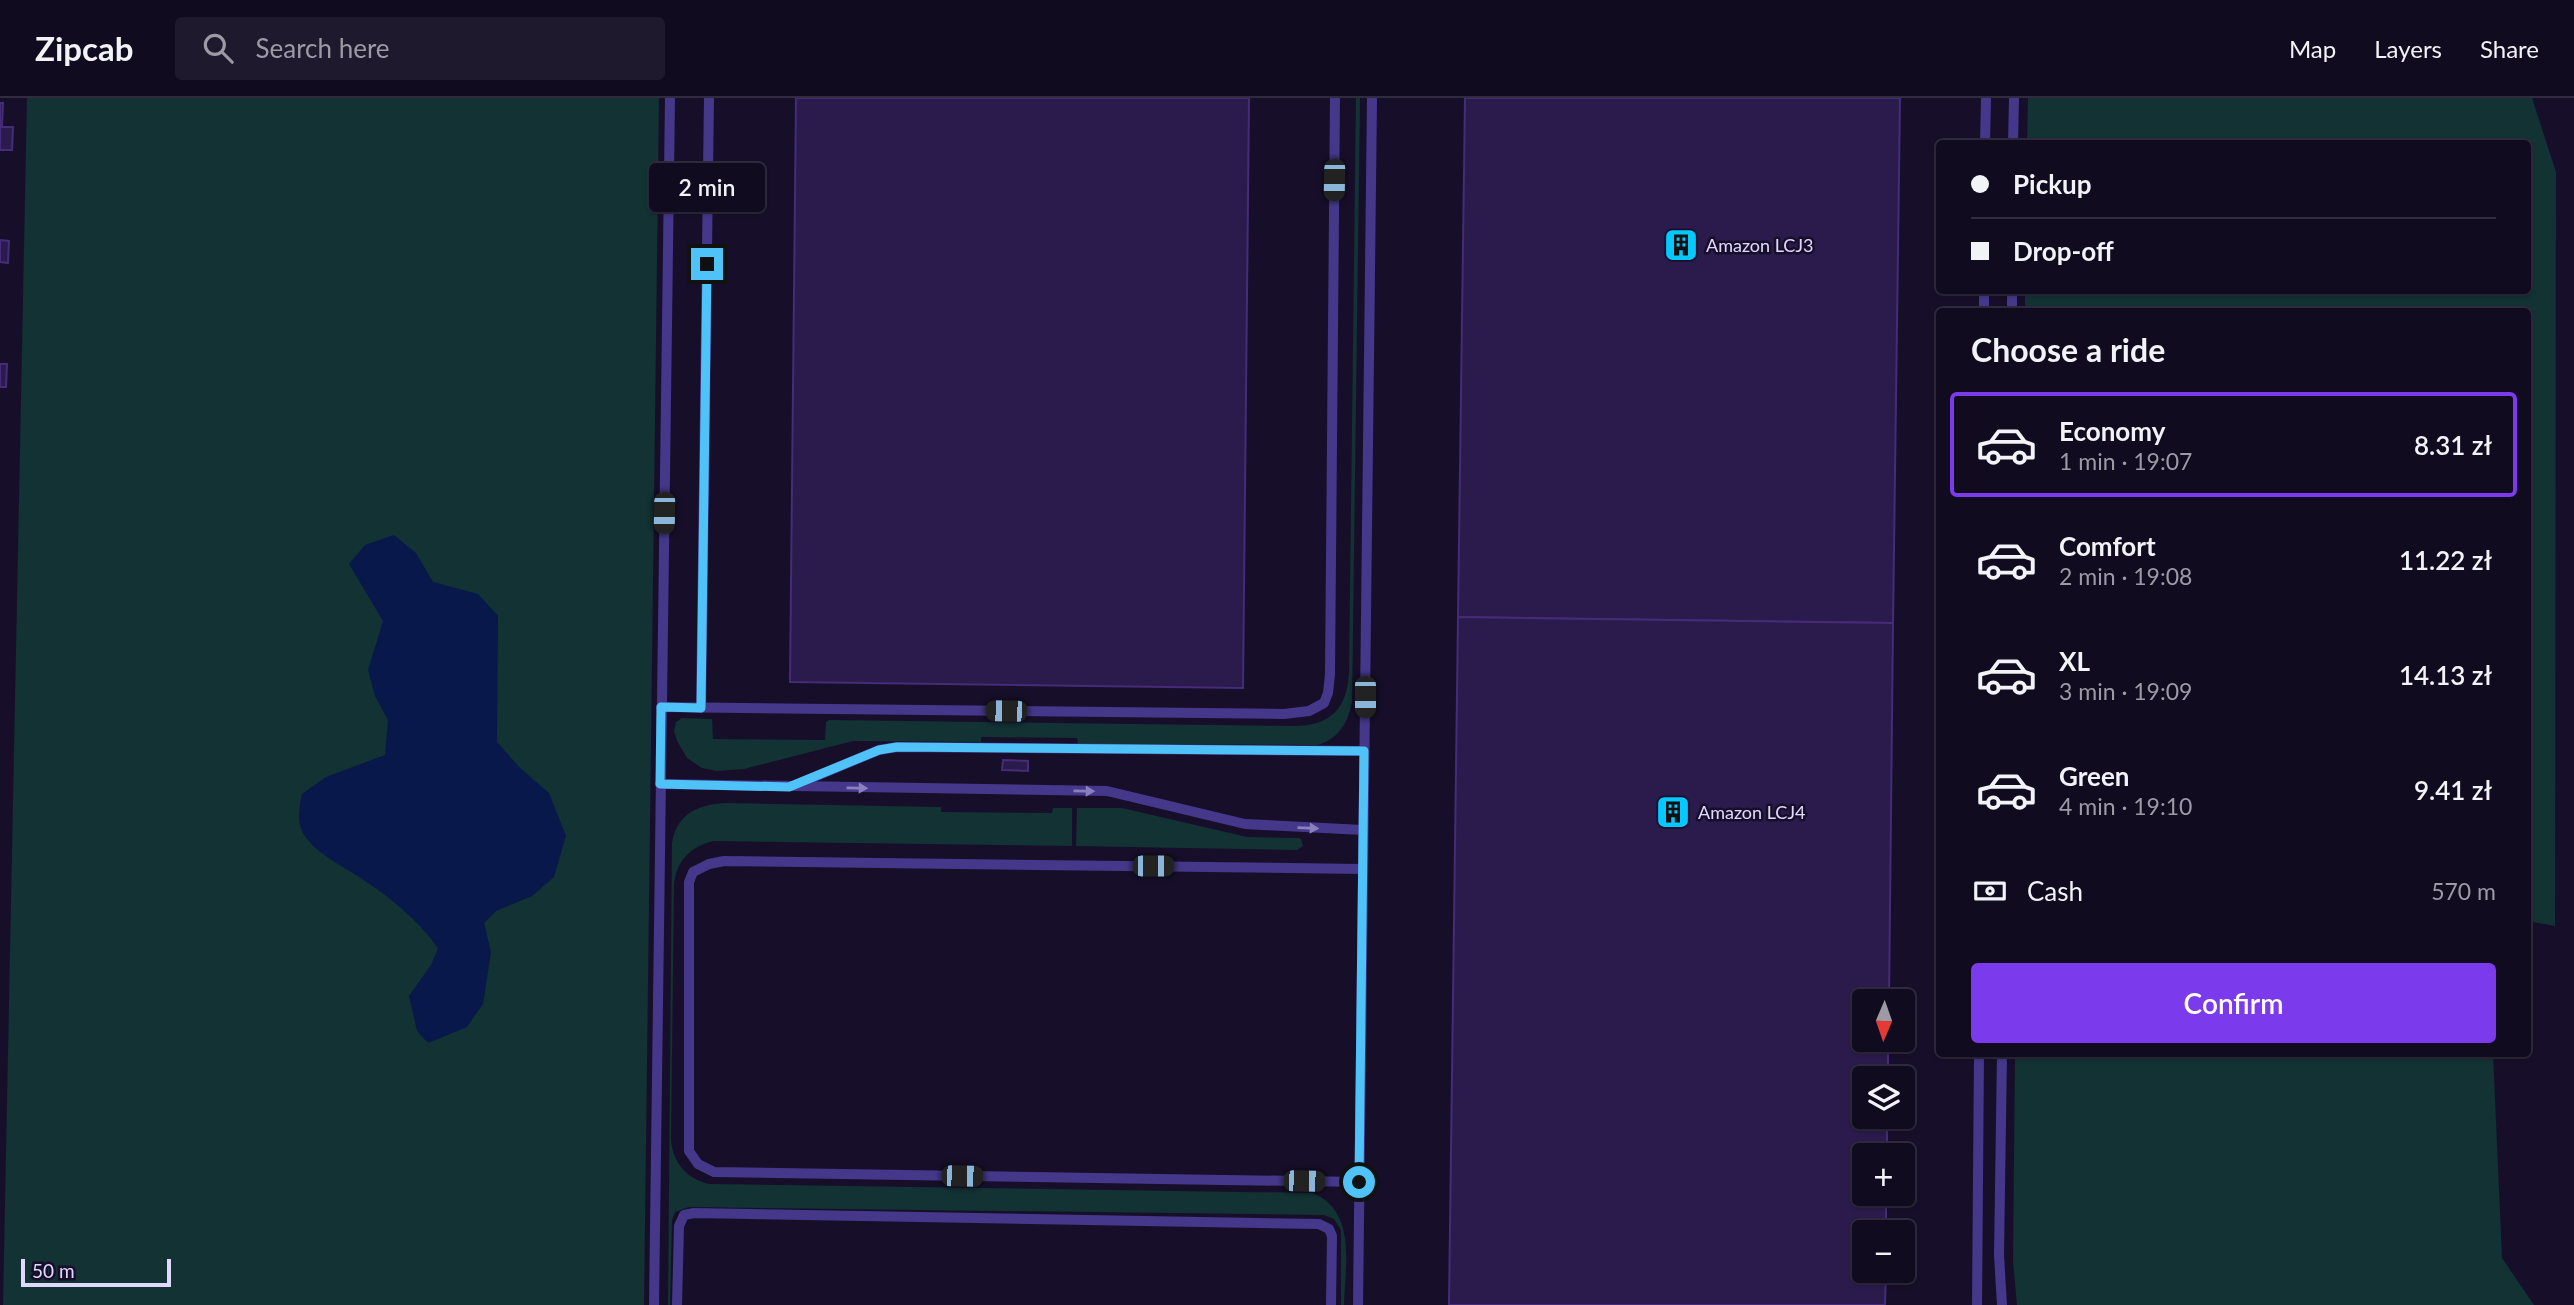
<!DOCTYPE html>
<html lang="en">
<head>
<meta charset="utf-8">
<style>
  :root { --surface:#110b20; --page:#1e192d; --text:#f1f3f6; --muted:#9c9ba5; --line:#302b3e; --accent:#7c3aed }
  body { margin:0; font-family:Lato,sans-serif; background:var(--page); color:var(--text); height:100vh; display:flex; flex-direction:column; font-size:26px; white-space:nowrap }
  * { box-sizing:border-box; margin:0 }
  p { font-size:23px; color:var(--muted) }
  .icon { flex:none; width:38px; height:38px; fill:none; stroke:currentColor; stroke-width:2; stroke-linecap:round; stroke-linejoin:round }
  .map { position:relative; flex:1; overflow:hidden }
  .side { position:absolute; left:1936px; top:210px; width:595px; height:749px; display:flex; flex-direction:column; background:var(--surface); border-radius:7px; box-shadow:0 2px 5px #0004,0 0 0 2px var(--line) }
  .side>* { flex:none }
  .banner { position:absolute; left:1936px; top:42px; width:595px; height:154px; border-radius:7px; box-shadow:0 2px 5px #0004,0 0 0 2px var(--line); display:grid; align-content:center; height:154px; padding:0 35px; background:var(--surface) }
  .needle { width:46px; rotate:182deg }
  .buttons { position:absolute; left:1852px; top:891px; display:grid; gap:14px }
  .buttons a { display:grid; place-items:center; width:63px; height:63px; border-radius:7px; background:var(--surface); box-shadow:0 2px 5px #0004,0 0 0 2px var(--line); font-size:35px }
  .scale { position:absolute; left:21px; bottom:18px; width:150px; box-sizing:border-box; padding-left:7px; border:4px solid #e1d8ff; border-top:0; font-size:19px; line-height:24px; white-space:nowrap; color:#e1d8ff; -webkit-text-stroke:5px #170f2a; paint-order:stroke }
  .end { position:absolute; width:32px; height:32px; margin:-16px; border:9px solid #4fc3f7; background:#111; box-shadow:0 0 0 4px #111 }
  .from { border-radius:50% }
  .bubble { position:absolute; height:49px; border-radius:7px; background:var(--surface); box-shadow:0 2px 5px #0004,0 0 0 2px var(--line); font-size:23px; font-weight:600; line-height:49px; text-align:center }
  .car { position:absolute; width:21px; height:42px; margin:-21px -10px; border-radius:9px; box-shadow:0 0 5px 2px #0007; background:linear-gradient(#222 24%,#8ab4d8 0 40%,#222 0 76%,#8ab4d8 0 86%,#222 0) }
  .banner b { display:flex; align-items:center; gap:24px; height:66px; font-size:26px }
  .banner b+b { border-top:2px solid var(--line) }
  .banner i { width:18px; height:18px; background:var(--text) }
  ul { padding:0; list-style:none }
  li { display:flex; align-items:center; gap:21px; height:105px; margin:0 14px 10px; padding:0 21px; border:4px solid transparent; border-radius:7px }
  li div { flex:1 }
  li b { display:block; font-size:26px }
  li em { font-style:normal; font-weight:600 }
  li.on { border-color:var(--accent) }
  li>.icon { width:63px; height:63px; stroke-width:1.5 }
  h2 { padding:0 35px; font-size:32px; line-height:84px }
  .pay { display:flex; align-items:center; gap:18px; height:77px; padding:0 35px; font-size:26px }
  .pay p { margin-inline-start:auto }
  .cta { display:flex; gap:14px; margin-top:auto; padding:14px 35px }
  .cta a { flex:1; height:80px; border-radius:7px; background:var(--accent); color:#fff; font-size:28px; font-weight:600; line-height:80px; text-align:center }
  header { display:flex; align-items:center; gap:42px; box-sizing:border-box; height:98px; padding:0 35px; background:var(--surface); border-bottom:2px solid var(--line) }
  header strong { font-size:33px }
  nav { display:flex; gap:38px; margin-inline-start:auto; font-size:24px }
  .search { width:490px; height:63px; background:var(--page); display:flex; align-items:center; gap:18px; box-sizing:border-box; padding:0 24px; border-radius:7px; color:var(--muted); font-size:26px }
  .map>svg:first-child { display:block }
  .green { fill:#123234 }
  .water { fill:#08184a }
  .building { fill:#2a1b4c; stroke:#442c79; stroke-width:2 }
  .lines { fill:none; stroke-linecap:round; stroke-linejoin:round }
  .lane { stroke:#45388b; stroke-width:10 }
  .oneway { fill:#8b80bf }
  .route { stroke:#4fc3f7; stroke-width:9 }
  .labels { text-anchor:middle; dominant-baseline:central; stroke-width:5; stroke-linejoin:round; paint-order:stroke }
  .poi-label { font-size:18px; fill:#e1d8ff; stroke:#170f2a; text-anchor:start }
</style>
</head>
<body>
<header>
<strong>Zipcab</strong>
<div class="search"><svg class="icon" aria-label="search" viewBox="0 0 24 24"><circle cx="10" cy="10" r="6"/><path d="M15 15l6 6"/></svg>Search here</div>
<nav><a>Map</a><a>Layers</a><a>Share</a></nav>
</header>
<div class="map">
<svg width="2574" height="1207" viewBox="0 0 2574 1207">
  <rect width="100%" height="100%" fill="#170f2a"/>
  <!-- green -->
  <g class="green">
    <polygon points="27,0 659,0 644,1207 3,1207"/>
    <path d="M1356,0H1360L1352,605C1347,626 1339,640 1318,647L1078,646L1077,640L981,639V644L853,643L744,671L717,673L702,670L687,660L677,643L674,633L676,624L682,620L712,621L713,641L825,642L826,624L829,622L1297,628C1332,626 1346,611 1349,576Z"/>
    <polygon points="2028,0 2532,0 2556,74 2555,828 2527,823 2527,214 2025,213 2025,192 2527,192 2527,46 2027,45"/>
    <path d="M727,705L941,709V714L1052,715L1053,710H1072V748L714,743C691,748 676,763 674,787L671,1042C673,1065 687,1081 709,1086L1313,1095C1357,1114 1345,1167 1344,1207H1341V1132L1334,1121L1324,1117L689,1109L675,1114L672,1122L670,1207H668L672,745C677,715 699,706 727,705Z"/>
    <polygon points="1077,710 1122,710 1247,739 1299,740 1301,741 1303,748 1297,752 1076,748"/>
    <polygon points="2015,956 2493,956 2502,1160 2534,1207 2017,1207 2013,1163"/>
  </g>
  <!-- water -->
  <path class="water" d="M394,437L416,455L433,484L478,496L498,518L497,644L520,670L549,695L566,738L554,779L532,798L496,813L484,825L491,854L483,906L467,929L428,945L417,933L409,898L431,867L438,850C418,822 391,800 362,781C343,768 318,757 305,738C296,725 299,710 302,696L326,679L385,657L388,622L375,598L368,572L383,523L349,466L365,447Z"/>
  <!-- building -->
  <g class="building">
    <polygon points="796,0 1249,0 1243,590 790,584"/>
    <polygon points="1465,0 1900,0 1893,525 1458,519"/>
    <polygon points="0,5 3,5 2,29 13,29 12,52 0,52"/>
    <polygon points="0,142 9,143 8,165 0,164"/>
    <polygon points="0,266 7,266 6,289 0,289"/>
    <polygon points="1458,519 1893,525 1889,903 1864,903 1864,942 1888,942 1888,980 1864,980 1864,1018 1887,1018 1887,1057 1864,1057 1864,1096 1886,1096 1886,1134 1864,1134 1864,1172 1886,1172 1885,1207 1449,1207"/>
    <polygon points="1003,662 1028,663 1028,673 1002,672"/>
  </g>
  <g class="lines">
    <!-- lane -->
    <g class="lane">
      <polyline points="1985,46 1986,0"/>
      <polyline points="2013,46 2014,0"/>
      <polyline points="1984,214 1984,192"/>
      <polyline points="2012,214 2012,192"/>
      <polyline points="661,609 1284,616 1309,613 1324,605 1328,595 1330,576 1335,0"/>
      <polyline points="701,610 709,0"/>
      <polyline points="660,686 1107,693 1245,726 1363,732"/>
      <polyline points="795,687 879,652 897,649 1364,653"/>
      <polyline points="2002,956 1999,1157 2002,1207"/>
      <polyline points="1359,1084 714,1074 698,1066 689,1053 689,784 693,774 709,766 724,763 1363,771"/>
      <polyline points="654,1207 670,0"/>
      <polyline points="677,1207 679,1128 684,1117 694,1115 1319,1126 1329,1131 1332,1138 1331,1207"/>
      <polyline points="1358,1207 1372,0"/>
      <polyline points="1977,1207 1979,956"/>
    </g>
  </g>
  <!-- one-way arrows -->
  <defs><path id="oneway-solid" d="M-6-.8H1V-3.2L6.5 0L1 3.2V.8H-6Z" transform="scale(1.75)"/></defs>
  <g class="oneway">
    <use href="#oneway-solid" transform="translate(857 690) rotate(1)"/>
    <use href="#oneway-solid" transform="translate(1084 693) rotate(1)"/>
    <use href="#oneway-solid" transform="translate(1308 730) rotate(2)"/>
  </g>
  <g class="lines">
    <!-- route -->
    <polyline class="route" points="707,166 701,610 661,609 660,686 789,689 879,652 897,649 1364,653 1359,1084"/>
  </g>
  <!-- icons -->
  <defs>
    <g id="building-square" transform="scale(1.75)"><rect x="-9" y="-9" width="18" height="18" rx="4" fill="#04c8ff" stroke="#170f2a"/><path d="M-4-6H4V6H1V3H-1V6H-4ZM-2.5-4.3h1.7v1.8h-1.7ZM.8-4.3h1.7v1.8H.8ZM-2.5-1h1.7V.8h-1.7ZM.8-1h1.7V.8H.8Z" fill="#111"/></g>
  </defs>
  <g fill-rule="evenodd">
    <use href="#building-square" x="1681" y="147"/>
    <use href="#building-square" x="1673" y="714"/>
  </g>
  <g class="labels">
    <!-- poi labels -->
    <g class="poi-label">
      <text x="1706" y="147">Amazon LCJ3</text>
      <text x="1698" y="714">Amazon LCJ4</text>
    </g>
  </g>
</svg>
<div class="buttons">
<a><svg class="needle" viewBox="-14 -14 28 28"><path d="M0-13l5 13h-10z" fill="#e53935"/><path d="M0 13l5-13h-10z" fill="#9c9ba5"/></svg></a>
<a><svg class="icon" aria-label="layers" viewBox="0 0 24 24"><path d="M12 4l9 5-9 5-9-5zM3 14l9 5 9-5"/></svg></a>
<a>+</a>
<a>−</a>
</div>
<div class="scale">50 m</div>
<i class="end from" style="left:1359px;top:1084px"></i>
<i class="end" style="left:707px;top:166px"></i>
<div class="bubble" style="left:649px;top:65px;width:116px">2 min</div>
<i class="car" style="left:1334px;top:82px;rotate:181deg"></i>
<i class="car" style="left:664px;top:415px;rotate:181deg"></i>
<i class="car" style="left:1365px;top:599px;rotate:180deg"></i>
<i class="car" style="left:1006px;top:613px;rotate:271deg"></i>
<i class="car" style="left:1153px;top:768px;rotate:90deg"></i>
<i class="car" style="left:962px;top:1078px;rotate:91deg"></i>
<i class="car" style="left:1304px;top:1083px;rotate:91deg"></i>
<div class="banner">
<b><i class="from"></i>Pickup</b>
<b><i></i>Drop-off</b>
</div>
<section class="side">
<h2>Choose a ride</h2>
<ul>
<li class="on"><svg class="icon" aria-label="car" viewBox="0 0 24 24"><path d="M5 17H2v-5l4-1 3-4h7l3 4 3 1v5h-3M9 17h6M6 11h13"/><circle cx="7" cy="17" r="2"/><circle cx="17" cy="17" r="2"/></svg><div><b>Economy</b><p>1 min · 19:07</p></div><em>8.31 zł</em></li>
<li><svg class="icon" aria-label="car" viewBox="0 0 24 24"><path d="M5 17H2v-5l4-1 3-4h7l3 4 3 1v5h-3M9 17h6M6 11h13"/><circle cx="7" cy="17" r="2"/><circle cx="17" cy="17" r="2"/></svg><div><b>Comfort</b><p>2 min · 19:08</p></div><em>11.22 zł</em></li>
<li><svg class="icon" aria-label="car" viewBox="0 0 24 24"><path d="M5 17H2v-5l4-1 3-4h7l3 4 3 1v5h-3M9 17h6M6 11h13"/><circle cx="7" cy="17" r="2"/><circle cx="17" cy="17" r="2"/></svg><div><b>XL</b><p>3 min · 19:09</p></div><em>14.13 zł</em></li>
<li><svg class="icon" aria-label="car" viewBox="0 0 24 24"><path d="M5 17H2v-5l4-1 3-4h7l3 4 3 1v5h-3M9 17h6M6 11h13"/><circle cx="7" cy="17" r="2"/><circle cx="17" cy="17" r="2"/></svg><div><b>Green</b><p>4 min · 19:10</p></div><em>9.41 zł</em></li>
</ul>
<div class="pay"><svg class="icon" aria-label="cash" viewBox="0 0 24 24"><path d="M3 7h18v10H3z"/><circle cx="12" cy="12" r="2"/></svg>Cash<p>570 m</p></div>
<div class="cta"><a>Confirm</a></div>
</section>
</div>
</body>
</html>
